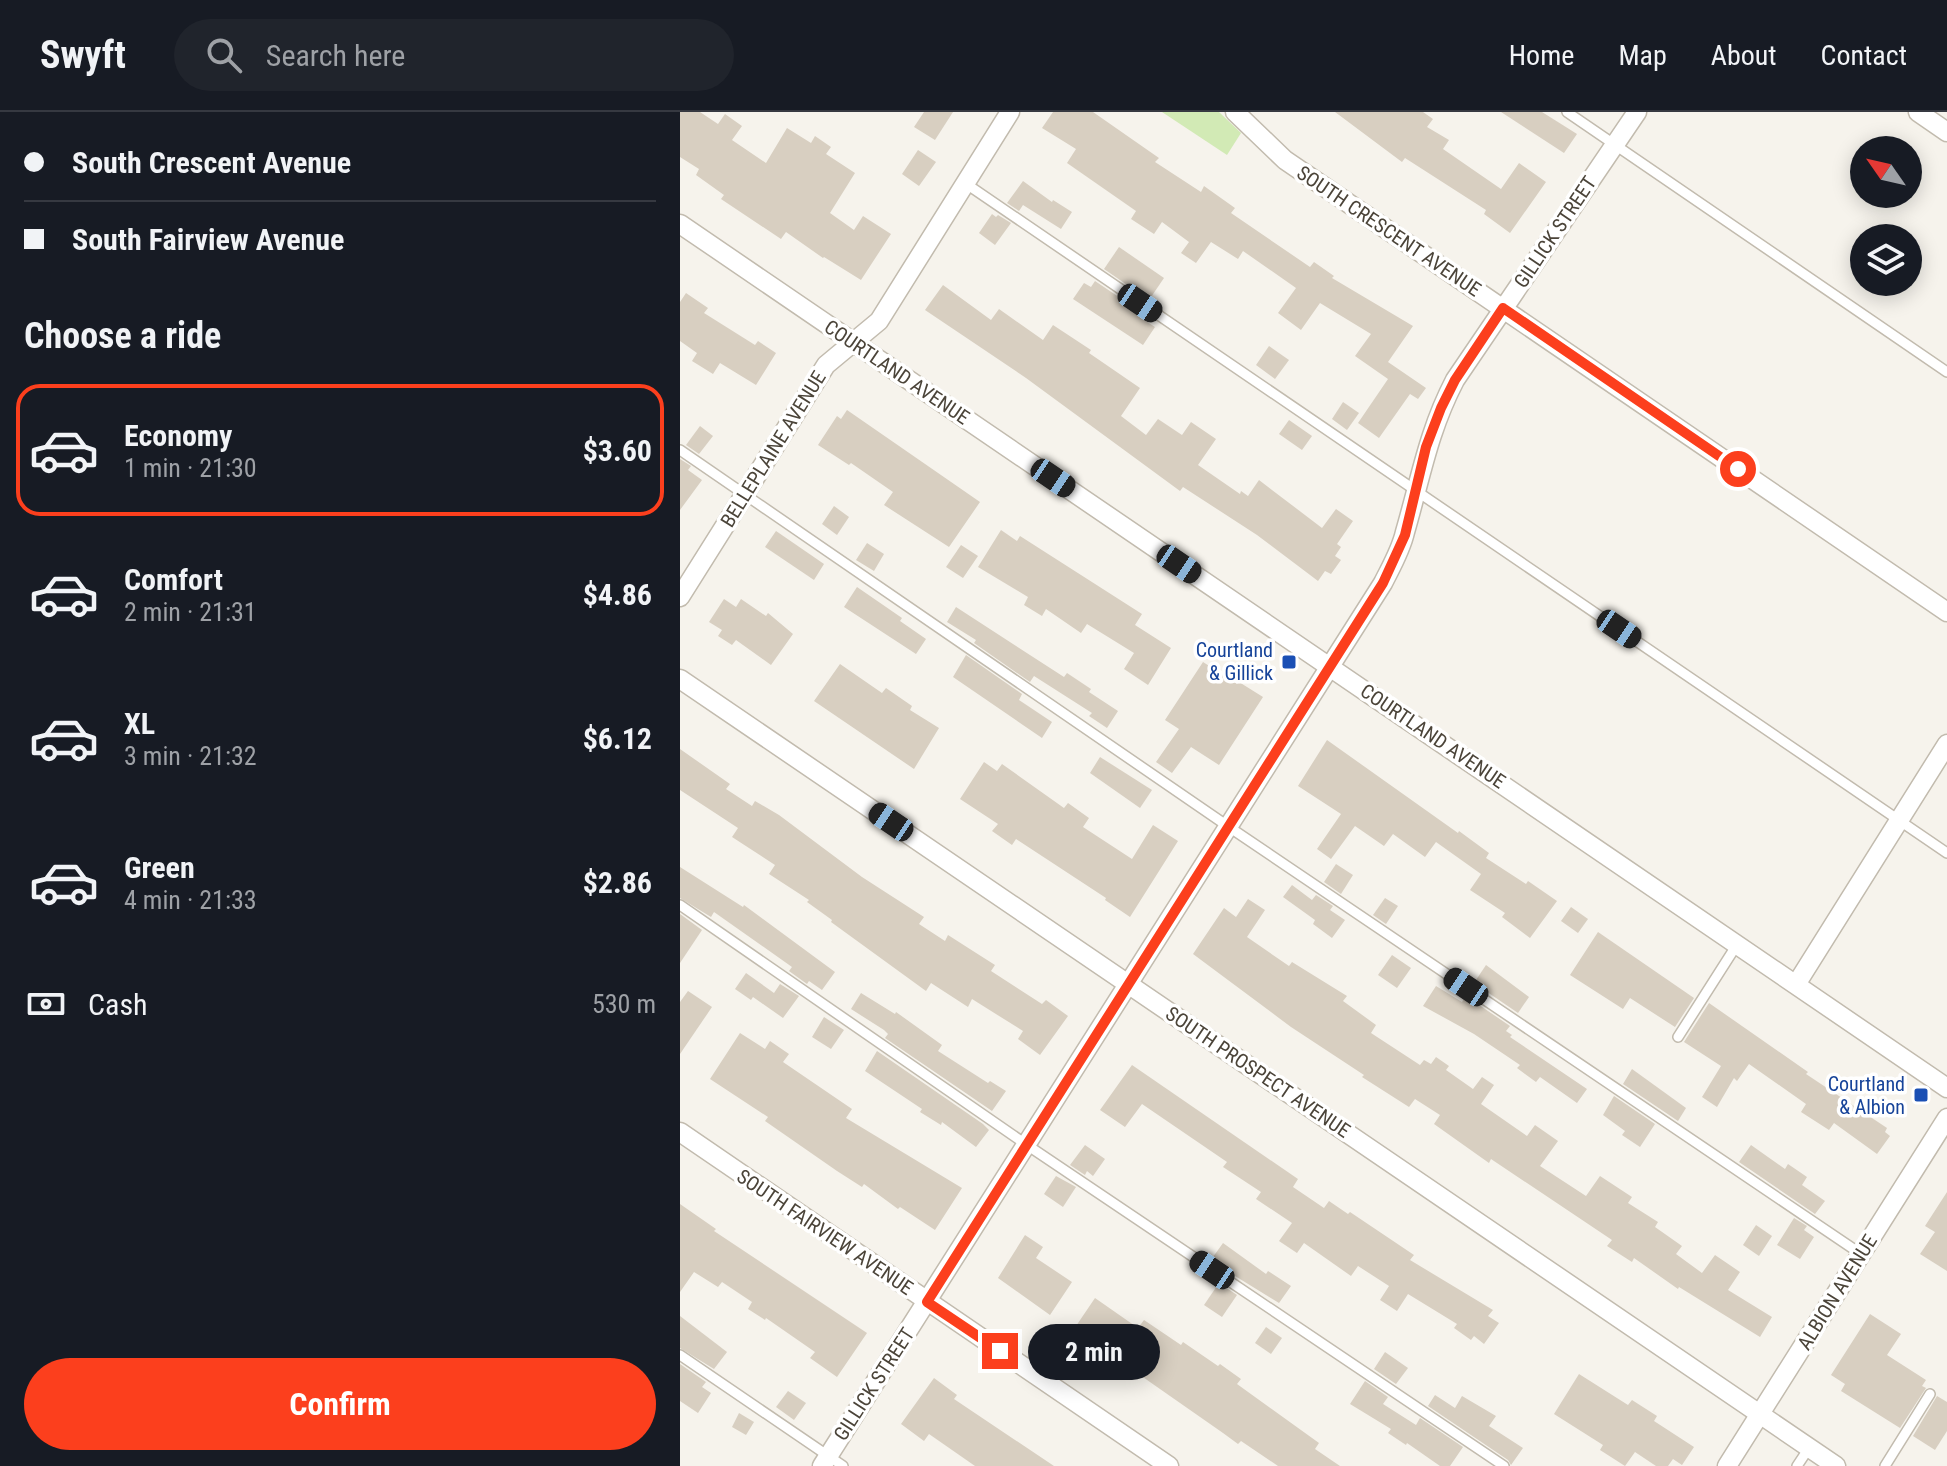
<!DOCTYPE html>
<html lang="en">
<head>
<meta charset="utf-8">
<style>
  :root { --surface:#171b24; --page:#20242c; --text:#f1f3f6; --muted:#9ea1a6; --line:#363941; --accent:#fc3f1d }
  body { margin:0; font-family:"Roboto Condensed",sans-serif; background:var(--page); color:var(--text); height:100vh; display:flex; flex-direction:column; font-size:30px; white-space:nowrap }
  * { box-sizing:border-box; margin:0 }
  p { font-size:26px; color:var(--muted) }
  .icon { flex:none; width:44px; height:44px; fill:none; stroke:currentColor; stroke-width:2; stroke-linecap:round; stroke-linejoin:round }
  .map { position:relative; flex:1; overflow:hidden }
  .details { display:flex; flex-direction:column; background:var(--surface); width:680px }
  .details>* { flex:none }
  .guide { display:grid; align-content:center; height:176px; padding:0 24px; background:var(--surface) }
  .needle { width:52px; rotate:304deg }
  .controls { position:absolute; left:1170px; top:24px; display:grid; gap:16px }
  .controls a { display:grid; place-items:center; width:72px; height:72px; border-radius:50%; background:var(--surface); box-shadow:0 4px 20px #0003; font-size:40px }
  .end { position:absolute; width:36px; height:36px; margin:-18px; border:10px solid #fc3f1d; background:#fff; box-shadow:0 0 0 4px #fff }
  .from { border-radius:50% }
  .bubble { position:absolute; height:56px; border-radius:28px; background:var(--surface); box-shadow:0 4px 20px #0003; font-size:26px; font-weight:700; line-height:56px; text-align:center }
  .car { position:absolute; width:24px; height:48px; margin:-24px -12px; border-radius:10px; box-shadow:0 0 6px 2px #0007; background:linear-gradient(#222 24%,#8ab4d8 0 40%,#222 0 76%,#8ab4d8 0 86%,#222 0) }
  .guide b { display:flex; align-items:center; gap:28px; height:76px; font-size:30px }
  .guide b+b { border-top:2px solid var(--line) }
  .guide i { width:20px; height:20px; background:var(--text) }
  ul { padding:0; list-style:none }
  li { display:flex; align-items:center; gap:24px; height:132px; margin:0 16px 12px; padding:0 8px; border:4px solid transparent; border-radius:24px }
  li div { flex:1 }
  li b { display:block; font-size:30px }
  li em { font-style:normal; font-weight:700 }
  li.selected { border-color:var(--accent) }
  li>.icon { width:72px; height:72px; stroke-width:1.5 }
  h2 { padding:0 24px; font-size:36px; line-height:96px }
  .pay { display:flex; align-items:center; gap:20px; height:88px; padding:0 24px; font-size:30px }
  .pay p { margin-inline-start:auto }
  .button { display:flex; gap:16px; margin-top:auto; padding:16px 24px }
  .button a { flex:1; height:92px; border-radius:48px; background:var(--accent); color:#fff; font-size:32px; font-weight:700; line-height:92px; text-align:center }
  header { display:flex; align-items:center; gap:48px; box-sizing:border-box; height:112px; padding:0 40px; background:var(--surface); border-bottom:2px solid var(--line) }
  header strong { font-size:38px }
  nav { display:flex; gap:44px; margin-inline-start:auto; font-size:28px }
  .search { width:560px; height:72px; background:var(--page); display:flex; align-items:center; gap:20px; box-sizing:border-box; padding:0 28px; border-radius:44px; color:var(--muted); font-size:30px }
  main { display:flex; flex:1; min-height:0 }
  .map>svg:first-child { display:block }
  .green { fill:#d2eab5 }
  .building { fill:#d8cfc1 }
  .lines { fill:none; stroke-linecap:round; stroke-linejoin:round }
  .service-casing { stroke:#c2bbae; stroke-width:12 }
  .minor-casing { stroke:#c2bbae; stroke-width:21 }
  .service { stroke:#fff; stroke-width:9 }
  .minor { stroke:#fff; stroke-width:18 }
  .route { stroke:#fc3f1d; stroke-width:10 }
  .transit-dot { fill:#1a4fb4; stroke:#fff; stroke-width:3 }
  .labels { text-anchor:middle; dominant-baseline:central; stroke-width:7; stroke-linejoin:round; paint-order:stroke }
  .street-label { font-size:20px; fill:#4b4439; stroke:#fff }
  .transit-label { font-size:20px; fill:#164399; stroke:#fff; text-anchor:end }
</style>
</head>
<body>
<header>
<strong>Swyft</strong>
<div class="search"><svg class="icon" aria-label="search" viewBox="0 0 24 24"><circle cx="10" cy="10" r="6"/><path d="M15 15l6 6"/></svg>Search here</div>
<nav><a>Home</a><a>Map</a><a>About</a><a>Contact</a></nav>
</header>
<main>
<section class="details">
<div class="guide">
<b><i class="from"></i>South Crescent Avenue</b>
<b><i></i>South Fairview Avenue</b>
</div>
<h2>Choose a ride</h2>
<ul>
<li class="selected"><svg class="icon" aria-label="car" viewBox="0 0 24 24"><path d="M5 17H2v-5l4-1 3-4h7l3 4 3 1v5h-3M9 17h6M6 11h13"/><circle cx="7" cy="17" r="2"/><circle cx="17" cy="17" r="2"/></svg><div><b>Economy</b><p>1 min · 21:30</p></div><em>$3.60</em></li>
<li><svg class="icon" aria-label="car" viewBox="0 0 24 24"><path d="M5 17H2v-5l4-1 3-4h7l3 4 3 1v5h-3M9 17h6M6 11h13"/><circle cx="7" cy="17" r="2"/><circle cx="17" cy="17" r="2"/></svg><div><b>Comfort</b><p>2 min · 21:31</p></div><em>$4.86</em></li>
<li><svg class="icon" aria-label="car" viewBox="0 0 24 24"><path d="M5 17H2v-5l4-1 3-4h7l3 4 3 1v5h-3M9 17h6M6 11h13"/><circle cx="7" cy="17" r="2"/><circle cx="17" cy="17" r="2"/></svg><div><b>XL</b><p>3 min · 21:32</p></div><em>$6.12</em></li>
<li><svg class="icon" aria-label="car" viewBox="0 0 24 24"><path d="M5 17H2v-5l4-1 3-4h7l3 4 3 1v5h-3M9 17h6M6 11h13"/><circle cx="7" cy="17" r="2"/><circle cx="17" cy="17" r="2"/></svg><div><b>Green</b><p>4 min · 21:33</p></div><em>$2.86</em></li>
</ul>
<div class="pay"><svg class="icon" aria-label="cash" viewBox="0 0 24 24"><path d="M3 7h18v10H3z"/><circle cx="12" cy="12" r="2"/></svg>Cash<p>530 m</p></div>
<div class="button"><a>Confirm</a></div>
</section>
<div class="map">
<svg width="1267" height="1354" viewBox="0 0 1267 1354">
  <rect width="100%" height="100%" fill="#f6f3ec"/>
  <!-- green -->
  <polygon class="green" points="482,0 539,0 561,21 547,43"/>
  <!-- building -->
  <g class="building">
    <polygon points="0,0 20,0 38,12 45,2 62,14 52,28 86,51 107,16 131,31 135,24 151,35 146,42 175,61 150,101 174,118 183,104 211,122 181,168 144,145 143,146 106,120 101,127 41,87 44,83 16,63 19,57 0,45"/>
    <polygon points="244,0 273,0 255,28 234,15"/>
    <polygon points="373,0 413,0 479,46 475,50 521,80 524,74 555,96 551,101 630,155 634,150 654,164 652,166 733,214 708,250 746,276 738,287 730,282 699,326 678,311 708,267 675,244 691,222 640,191 621,218 598,201 616,176 563,139 558,147 531,130 516,151 501,141 509,130 482,110 474,122 451,107 456,99 387,51 396,37 362,16"/>
    <polygon points="655,0 743,0 753,7 747,15 769,28 763,37 821,77 839,51 866,70 830,121 804,102 806,98 725,46 722,50"/>
    <polygon points="821,0 862,0 897,22 884,41"/>
    <polygon points="238,38 256,50 239,74 222,62"/>
    <polygon points="343,69 372,90 373,88 392,100 381,117 343,93 339,99 327,91"/>
    <polygon points="312,102 316,105 318,103 331,111 315,133 299,121"/>
    <polygon points="439,135 484,166 469,188 424,157"/>
    <polygon points="415,169 461,200 458,204 475,215 463,233 393,187 404,171 411,175"/>
    <polygon points="263,173 311,208 319,197 363,228 373,213 411,238 409,241 460,276 441,304 466,323 478,307 502,323 511,310 536,327 518,353 560,382 561,379 568,384 579,368 642,416 656,397 673,409 657,432 661,435 655,444 661,448 651,462 645,459 638,469 577,423 503,375 500,379 346,266 245,198"/>
    <polygon points="6,181 28,196 24,201 75,233 78,229 96,241 76,273 40,251 33,262 12,249 17,241 0,229 0,190"/>
    <polygon points="589,234 609,248 595,267 576,253"/>
    <polygon points="663,290 679,301 667,318 652,307"/>
    <polygon points="167,298 300,390 269,435 204,393 213,380 171,351 169,353 138,333 157,304 161,307"/>
    <polygon points="609,308 632,324 622,338 599,322"/>
    <polygon points="20,314 33,324 19,342 6,333"/>
    <polygon points="0,347 11,354 8,358 22,368 0,398"/>
    <polygon points="154,394 169,405 157,423 142,412"/>
    <polygon points="321,418 337,429 340,424 462,502 455,513 491,536 468,573 444,557 454,541 407,512 401,521 366,497 362,504 344,493 348,485 298,455"/>
    <polygon points="96,419 144,452 134,468 85,435"/>
    <polygon points="187,431 204,442 194,459 176,448"/>
    <polygon points="281,433 298,444 283,466 266,455"/>
    <polygon points="177,475 222,506 220,509 246,527 236,542 164,495"/>
    <polygon points="44,487 56,495 61,487 86,504 88,501 113,522 91,553 56,528 52,533 38,524 42,518 29,510"/>
    <polygon points="276,495 384,565 387,561 411,577 409,580 438,599 427,616 409,604 412,601 354,564 350,570 294,531 296,528 267,510"/>
    <polygon points="286,543 342,582 339,588 372,610 362,626 273,565"/>
    <polygon points="523,550 557,572 559,570 583,585 539,653 511,635 492,661 476,650 499,617 485,608"/>
    <polygon points="160,552 202,581 206,576 232,594 230,598 259,616 234,657 134,589"/>
    <polygon points="647,628 778,721 779,719 809,741 806,746 846,772 848,769 877,789 850,826 822,805 825,801 790,778 801,762 756,730 745,745 713,722 704,734 675,714 651,747 637,737 661,702 618,674"/>
    <polygon points="0,637 50,672 46,677 72,694 75,689 99,703 182,765 244,805 239,812 265,829 268,823 293,839 315,853 311,859 362,892 366,888 388,904 360,943 338,927 343,919 292,887 288,895 251,871 246,879 151,810 152,808 127,790 129,788 89,762 95,753 52,725 58,716 0,678"/>
    <polygon points="420,645 472,678 460,696 410,661"/>
    <polygon points="304,650 317,659 322,652 384,696 388,691 409,706 403,715 452,747 473,713 498,729 450,805 425,788 426,786 336,727 332,733 312,719 318,712 280,687"/>
    <polygon points="656,752 673,763 661,782 644,770"/>
    <polygon points="0,755 63,795 64,793 155,860 142,878 129,869 127,872 109,859 112,855 34,800 31,805 0,786"/>
    <polygon points="612,773 632,788 636,783 653,794 650,798 665,808 652,826 633,812 635,808 603,785"/>
    <polygon points="705,786 718,794 706,812 693,803"/>
    <polygon points="568,787 585,798 567,825 609,854 612,850 667,884 663,889 696,913 691,921 740,953 744,948 751,952 756,945 769,954 766,958 793,977 802,965 814,973 801,992 847,1024 855,1013 878,1029 860,1054 906,1084 920,1064 952,1085 948,1091 978,1110 975,1115 1002,1134 996,1142 1022,1161 1035,1143 1060,1160 1048,1178 1092,1205 1080,1225 999,1175 998,1177 954,1146 952,1150 927,1134 932,1128 811,1047 809,1051 754,1012 760,1003 735,987 729,995 682,965 684,963 611,915 513,842 544,796 556,805"/>
    <polygon points="891,795 908,807 898,821 881,809"/>
    <polygon points="0,802 22,818 0,851"/>
    <polygon points="918,820 1014,886 995,915 950,886 943,897 890,863"/>
    <polygon points="712,843 731,856 717,876 698,863"/>
    <polygon points="806,853 849,885 838,901 794,871"/>
    <polygon points="66,861 94,881 100,872 119,884 103,906 73,885 71,888 55,877"/>
    <polygon points="756,874 782,890 786,884 830,914 826,919 832,923 830,925 907,977 897,991 860,965 856,970 837,956 840,953 794,922 743,894"/>
    <polygon points="8,879 32,895 0,942 0,890"/>
    <polygon points="181,881 215,902 216,900 262,933 258,939 308,971 310,969 326,979 312,999 205,926 208,922 204,918 171,897"/>
    <polygon points="1029,891 1128,960 1126,962 1207,1016 1205,1020 1210,1024 1197,1042 1154,1011 1149,1018 1121,1000 1126,992 1069,952 1057,969 1054,966 1037,995 1022,985 1041,954 1004,930"/>
    <polygon points="144,905 164,918 151,937 132,925"/>
    <polygon points="60,921 85,937 90,929 109,942 103,950 172,997 166,1006 282,1076 255,1118 220,1095 218,1097 184,1072 182,1075 157,1059 85,1009 88,1005 30,967"/>
    <polygon points="197,939 303,1012 309,1018 296,1035 262,1010 261,1013 240,1000 242,997 185,959"/>
    <polygon points="452,953 618,1067 613,1075 644,1096 649,1089 668,1102 670,1100 734,1143 730,1148 813,1198 808,1204 819,1211 804,1232 794,1224 791,1228 774,1216 777,1212 728,1182 717,1199 700,1188 709,1174 678,1154 671,1164 624,1131 617,1141 599,1129 612,1111 576,1087 581,1080 543,1055 547,1050 462,992 445,1015 420,998"/>
    <polygon points="952,957 1006,996 998,1009 943,972"/>
    <polygon points="934,984 975,1012 960,1035 942,1023 945,1019 923,1003"/>
    <polygon points="405,1033 425,1047 413,1064 407,1059 405,1063 390,1053"/>
    <polygon points="1071,1033 1105,1057 1108,1052 1127,1065 1122,1073 1145,1089 1135,1102 1059,1050"/>
    <polygon points="376,1064 396,1075 383,1095 364,1082"/>
    <polygon points="1267,1080 1267,1159 1240,1142 1255,1120 1245,1114"/>
    <polygon points="0,1092 36,1117 34,1119 187,1221 157,1265 130,1246 135,1240 86,1206 85,1208 68,1197 72,1190 42,1170 38,1175 14,1160 0,1180"/>
    <polygon points="1114,1106 1127,1114 1124,1118 1134,1125 1120,1147 1097,1133"/>
    <polygon points="1076,1113 1092,1124 1079,1144 1063,1133"/>
    <polygon points="345,1123 363,1135 356,1146 392,1170 370,1203 318,1166"/>
    <polygon points="543,1131 586,1162 588,1159 611,1174 599,1191 547,1159 548,1157 533,1145"/>
    <polygon points="539,1171 557,1183 542,1205 524,1193"/>
    <polygon points="415,1186 458,1216 464,1208 501,1233 503,1230 538,1254 540,1252 561,1267 557,1272 639,1331 635,1337 660,1354 598,1354 561,1329 558,1332 543,1321 394,1217"/>
    <polygon points="1190,1202 1221,1222 1207,1243 1246,1268 1242,1274 1246,1276 1220,1316 1161,1279 1165,1272 1151,1263"/>
    <polygon points="0,1204 47,1240 34,1257 0,1236"/>
    <polygon points="586,1215 602,1226 591,1242 575,1231"/>
    <polygon points="705,1240 728,1256 716,1272 694,1257"/>
    <polygon points="0,1252 26,1270 22,1275 31,1281 18,1301 0,1289"/>
    <polygon points="899,1262 948,1293 952,1288 977,1304 974,1309 1014,1335 1002,1353 993,1347 988,1354 976,1354 955,1340 945,1354 920,1338 923,1333 874,1302"/>
    <polygon points="254,1266 277,1283 274,1287 374,1354 295,1354 249,1322 244,1329 221,1312"/>
    <polygon points="685,1269 708,1285 703,1292 736,1313 740,1306 783,1335 770,1354 760,1354 727,1331 726,1333 708,1321 711,1317 670,1292"/>
    <polygon points="108,1279 126,1291 114,1308 96,1295"/>
    <polygon points="755,1283 775,1296 782,1284 816,1304 809,1314 843,1336 831,1353 828,1348 748,1294"/>
    <polygon points="1257,1284 1267,1290 1267,1319 1255,1338 1233,1324"/>
    <polygon points="59,1301 74,1310 66,1323 52,1315"/>
  </g>
  <g class="lines">
    <!-- service casing -->
    <g class="service-casing">
      <g id="service">
        <polyline points="887,0 1267,260"/>
        <polyline points="285,71 1267,741"/>
        <polyline points="0,338 549,715 1181,1142"/>
        <polyline points="0,793 347,1033 824,1354"/>
        <polyline points="998,925 1058,831"/>
        <polyline points="0,1243 163,1354"/>
        <polyline points="1117,1354 1129,1336"/>
        <polyline points="1205,1354 1250,1282"/>
      </g>
    </g>
    <!-- minor casing -->
    <g class="minor-casing">
      <g id="minor">
        <polyline points="555,0 605,48 1267,500"/>
        <polyline points="1238,0 1267,20"/>
        <polyline points="0,112 1267,976"/>
        <polyline points="0,485 146,253 199,209 330,0"/>
        <polyline points="0,567 1156,1354"/>
        <polyline points="1117,871 1267,632"/>
        <polyline points="0,1020 489,1354"/>
        <path d="M142,1354L703,471C711,455 721,438 725,420C741,365 748,320 775,268L957,0"/>
        <polyline points="1047,1354 1267,1006"/>
      </g>
    </g>
    <!-- service -->
    <use href="#service" class="service"/>
    <!-- minor -->
    <use href="#minor" class="minor"/>
  </g>
  <g class="lines">
    <!-- route -->
    <polyline class="route" points="320,1239 247,1190 703,471 725,423 746,335 761,296 775,268 823,196 1058,357"/>
  </g>
  <!-- markers -->
  <g class="transit-dot">
    <rect x="601" y="542" width="16" height="16" rx="4"/>
    <rect x="1233" y="975" width="16" height="16" rx="4"/>
  </g>
  <g class="labels">
    <!-- street labels -->
    <g class="street-label">
      <text transform="translate(709 119) rotate(34)">SOUTH CRESCENT AVENUE</text>
      <text transform="translate(875 120) rotate(-56)">GILLICK STREET</text>
      <text transform="translate(217 260) rotate(34)">COURTLAND AVENUE</text>
      <text transform="translate(93 337) rotate(-58)">BELLEPLAINE AVENUE</text>
      <text transform="translate(753 624) rotate(34)">COURTLAND AVENUE</text>
      <text transform="translate(578 960) rotate(34)">SOUTH PROSPECT AVENUE</text>
      <text transform="translate(145 1120) rotate(34)">SOUTH FAIRVIEW AVENUE</text>
      <text transform="translate(1157 1180) rotate(-58)">ALBION AVENUE</text>
      <text transform="translate(194 1272) rotate(-57)">GILLICK STREET</text>
    </g>
    <!-- transit labels -->
    <g class="transit-label">
      <text x="593" y="538">Courtland<tspan x="593" dy="23">&amp; Gillick</tspan></text>
      <text x="1225" y="972">Courtland<tspan x="1225" dy="23">&amp; Albion</tspan></text>
    </g>
  </g>
</svg>
<div class="controls">
<a><svg class="needle" viewBox="-14 -14 28 28"><path d="M0-13l5 13h-10z" fill="#e53935"/><path d="M0 13l5-13h-10z" fill="#9ea1a6"/></svg></a>
<a><svg class="icon" aria-label="layers" viewBox="0 0 24 24"><path d="M12 4l9 5-9 5-9-5zM3 14l9 5 9-5"/></svg></a>
</div>
<i class="end from" style="left:1058px;top:357px"></i>
<i class="end" style="left:320px;top:1239px"></i>
<div class="bubble" style="left:348px;top:1212px;width:132px">2 min</div>
<i class="car" style="left:460px;top:191px;rotate:124deg"></i>
<i class="car" style="left:373px;top:366px;rotate:124deg"></i>
<i class="car" style="left:499px;top:452px;rotate:124deg"></i>
<i class="car" style="left:939px;top:517px;rotate:124deg"></i>
<i class="car" style="left:211px;top:710px;rotate:304deg"></i>
<i class="car" style="left:786px;top:875px;rotate:304deg"></i>
<i class="car" style="left:532px;top:1158px;rotate:304deg"></i>
</div>
</main>
</body>
</html>
